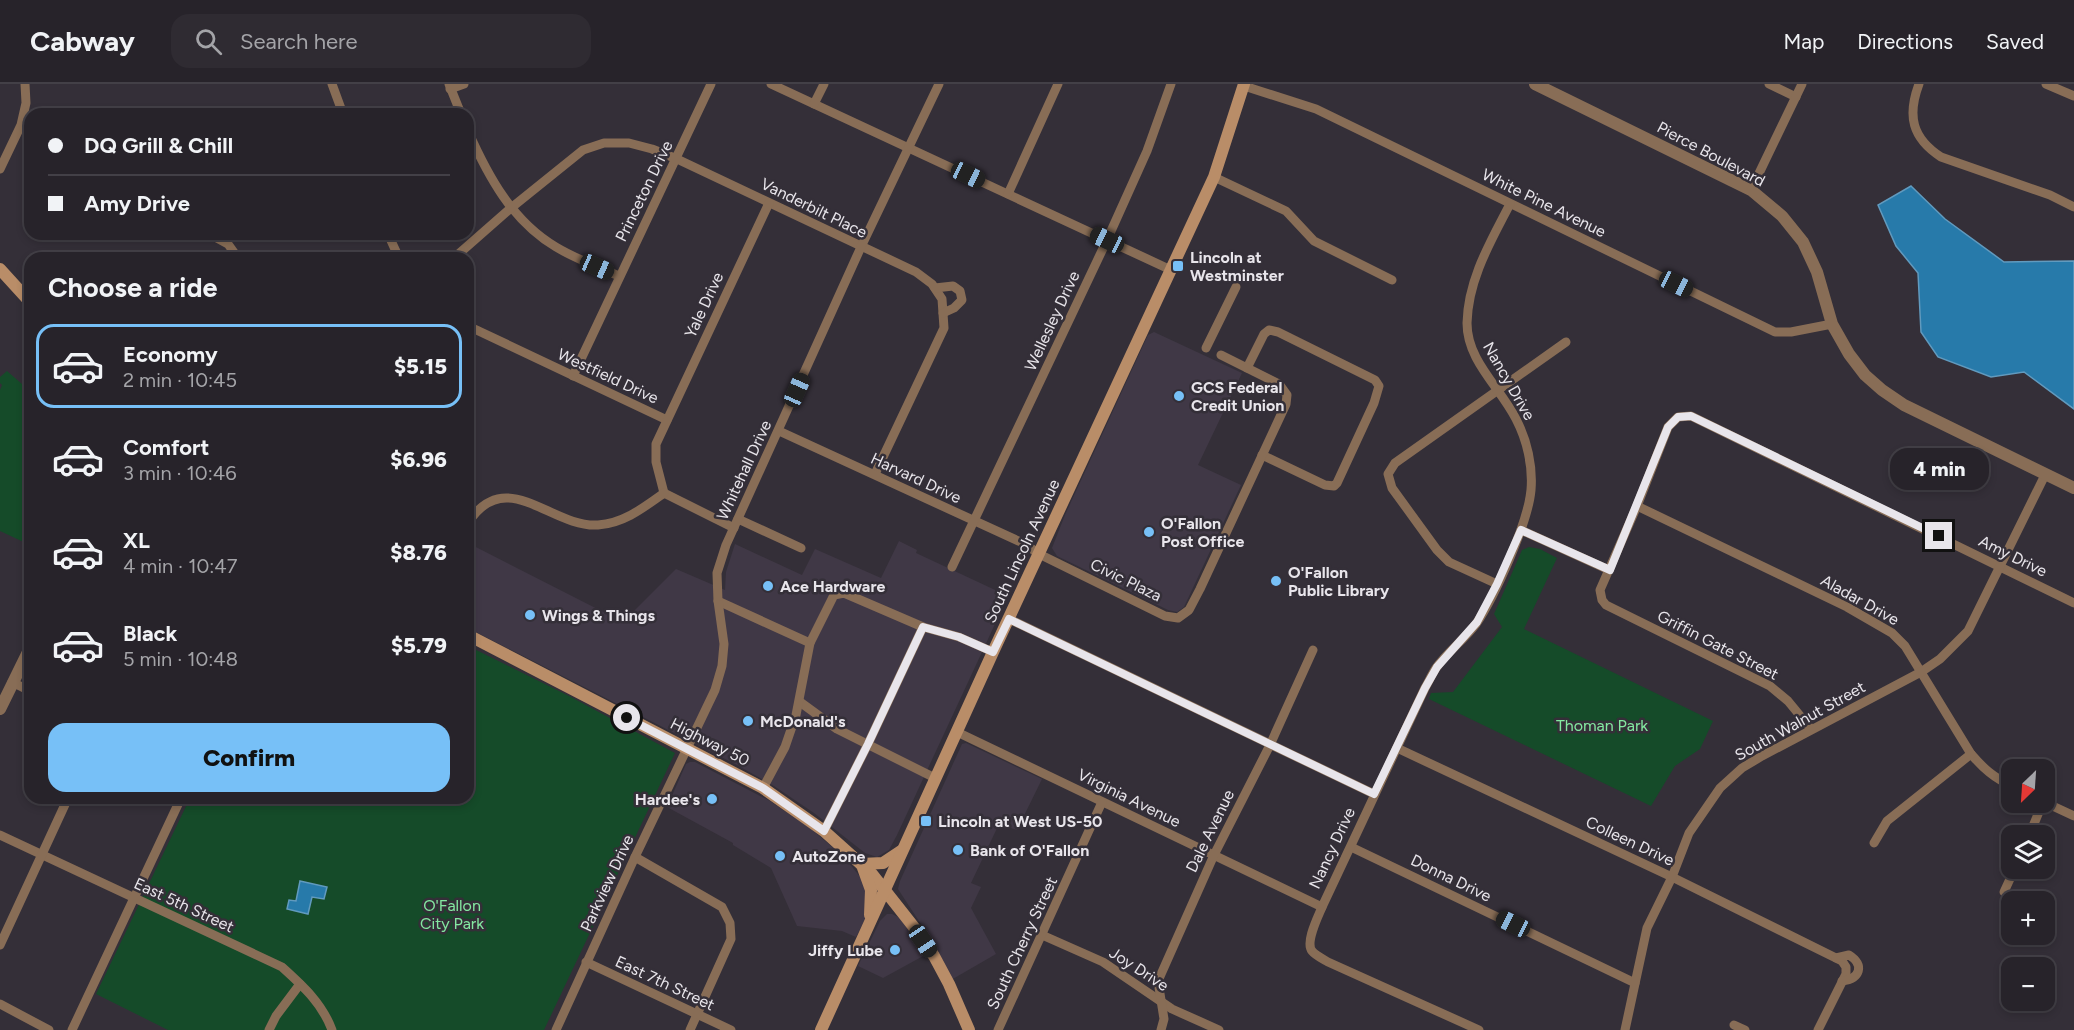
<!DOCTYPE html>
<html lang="en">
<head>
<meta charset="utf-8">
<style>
  :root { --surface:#27232a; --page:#2f2b32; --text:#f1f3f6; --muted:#a4a4a8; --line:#434047; --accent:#77c0f7 }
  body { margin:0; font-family:Figtree,sans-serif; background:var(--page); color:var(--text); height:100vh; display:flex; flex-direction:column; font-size:22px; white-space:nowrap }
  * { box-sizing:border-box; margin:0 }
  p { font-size:20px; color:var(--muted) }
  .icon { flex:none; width:33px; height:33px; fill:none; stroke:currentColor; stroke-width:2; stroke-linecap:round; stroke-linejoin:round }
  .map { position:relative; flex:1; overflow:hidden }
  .panel { position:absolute; left:24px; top:168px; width:450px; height:552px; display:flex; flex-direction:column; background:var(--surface); border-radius:18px; box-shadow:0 3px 9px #0003,0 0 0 2px var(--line) }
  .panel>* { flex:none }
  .banner { position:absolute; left:24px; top:24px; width:450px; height:132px; border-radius:18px; box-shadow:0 3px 9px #0003,0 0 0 2px var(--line); display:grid; align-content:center; height:132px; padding:0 24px; background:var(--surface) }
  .needle { width:39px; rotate:205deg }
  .tools { position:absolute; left:2001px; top:675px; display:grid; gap:12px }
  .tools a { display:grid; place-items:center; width:54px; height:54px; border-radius:12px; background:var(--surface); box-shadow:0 3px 9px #0003,0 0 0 2px var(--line); font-size:30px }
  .end { position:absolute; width:27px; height:27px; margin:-14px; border:8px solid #e8e5eb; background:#111; box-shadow:0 0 0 3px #111 }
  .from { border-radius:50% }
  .bubble { position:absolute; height:42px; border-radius:18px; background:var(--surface); box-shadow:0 3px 9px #0003,0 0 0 2px var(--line); font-size:20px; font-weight:800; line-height:42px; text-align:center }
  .car { position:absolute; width:18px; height:36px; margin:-18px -9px; border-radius:8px; box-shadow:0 0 4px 2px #0007; background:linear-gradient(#222 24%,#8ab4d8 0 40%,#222 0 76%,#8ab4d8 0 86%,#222 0) }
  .banner b { display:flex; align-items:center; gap:21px; height:57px; font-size:22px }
  .banner b+b { border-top:2px solid var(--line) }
  .banner i { width:15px; height:15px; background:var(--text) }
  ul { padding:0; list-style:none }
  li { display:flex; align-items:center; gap:18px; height:84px; margin:0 12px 9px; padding:0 12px; border:3px solid transparent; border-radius:18px }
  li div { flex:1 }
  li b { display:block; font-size:22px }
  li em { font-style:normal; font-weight:800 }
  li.selected { border-color:var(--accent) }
  li>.icon { width:54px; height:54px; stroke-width:1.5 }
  h2 { padding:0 24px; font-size:27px; line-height:72px }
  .primary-button { display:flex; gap:12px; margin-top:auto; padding:12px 24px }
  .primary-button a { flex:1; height:69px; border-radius:18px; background:var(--accent); color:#111; font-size:24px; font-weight:800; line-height:69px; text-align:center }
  header { display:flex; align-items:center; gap:36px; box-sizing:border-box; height:84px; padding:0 30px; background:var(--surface); border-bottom:2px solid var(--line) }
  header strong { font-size:28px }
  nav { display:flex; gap:33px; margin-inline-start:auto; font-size:21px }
  .search { width:420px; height:54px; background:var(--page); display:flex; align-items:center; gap:15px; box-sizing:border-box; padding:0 21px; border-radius:18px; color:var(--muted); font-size:22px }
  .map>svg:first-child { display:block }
  .built { fill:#403846 }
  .green { fill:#154b29 }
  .water { fill:#277aaa; stroke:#619abe; stroke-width:1.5 }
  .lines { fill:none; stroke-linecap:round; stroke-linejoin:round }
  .minor { stroke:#886d56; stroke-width:9 }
  .tertiary { stroke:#886d56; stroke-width:12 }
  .secondary { stroke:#b98d68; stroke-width:12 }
  .route { stroke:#e8e5eb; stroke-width:8 }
  .poi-dot { fill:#77c0f7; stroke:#342f38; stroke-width:2 }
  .labels { text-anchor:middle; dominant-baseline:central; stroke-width:5; stroke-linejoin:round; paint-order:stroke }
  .street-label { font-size:16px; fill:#e8e5eb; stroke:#342f38 }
  .poi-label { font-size:16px; font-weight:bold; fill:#e8e5eb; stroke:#342f38; text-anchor:start }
  .park-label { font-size:16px; fill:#84e8a1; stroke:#342f38 }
</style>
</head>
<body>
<header>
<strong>Cabway</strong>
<div class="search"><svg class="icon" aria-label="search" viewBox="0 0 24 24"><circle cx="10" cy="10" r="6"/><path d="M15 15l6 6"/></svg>Search here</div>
<nav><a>Map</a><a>Directions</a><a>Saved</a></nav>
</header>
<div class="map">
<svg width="2074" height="946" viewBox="0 0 2074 946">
  <rect width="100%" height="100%" fill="#342f38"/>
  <!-- built -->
  <g class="built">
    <polygon points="1154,248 1242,289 1198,381 1241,401 1184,523 1177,528 1168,526 1057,472 1052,464 1065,431 1148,251"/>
    <polygon points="899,457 917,466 916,469 1008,512 897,751 889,766 877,773 865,769 814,729 774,702 737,681 468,544 468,459 623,538 676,485 725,506 726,488 735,460 802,491 815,465 881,494"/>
    <polygon points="966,659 1042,695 1017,746 999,740 971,799 981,803 971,824 996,870 951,896 932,857 898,805 900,797 962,660"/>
    <polygon points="690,678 695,678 770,717 811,745 843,772 862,795 865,806 866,834 856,853 842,847 797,842 771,784 733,761 733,759 667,723 686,680"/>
    <polygon points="887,830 892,830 898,833 907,843 925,871 883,894 858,882 880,837"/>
  </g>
  <!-- green -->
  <g class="green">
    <polygon points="7,287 30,307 30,461 0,447 0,306 2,301 0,299 0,293"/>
    <polygon points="1529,463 1540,465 1557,474 1524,545 1713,637 1700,665 1675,682 1651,722 1429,615 1431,609 1453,608 1502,543 1494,530 1522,466"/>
    <polygon points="468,562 569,612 675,669 544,946 168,946 96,910 190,714 468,714"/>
  </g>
  <!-- water -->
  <g class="water">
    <polygon points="1911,102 1945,135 2004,178 2074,177 2074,325 2024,288 1991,293 1938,273 1921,248 1918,189 1896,162 1878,121"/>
    <polygon points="300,797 327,803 324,815 312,813 308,830 287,825 289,816 296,817"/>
  </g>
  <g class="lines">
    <!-- minor -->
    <g class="minor">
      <polyline points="332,0 343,30"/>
      <polyline points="449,0 461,30"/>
      <polyline points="771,0 1171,186"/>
      <polyline points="1769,0 1796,13"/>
      <path d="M1919,0C1907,32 1912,54 1941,73L2050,111L2074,123"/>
      <polyline points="2046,0 2074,12"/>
      <polyline points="1244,2 1316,25 1775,248 1791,248 1832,240"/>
      <polyline points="450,5 464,0"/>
      <polyline points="814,20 824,0"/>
      <path d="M468,47C488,92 512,137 556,163C576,175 598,183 619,192"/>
      <polyline points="0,85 21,41 26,19 25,0"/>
      <polyline points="1214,93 1286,127 1314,157 1392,196"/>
      <polyline points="1751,106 1802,0"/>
      <polyline points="1008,110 1058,0"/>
      <polyline points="388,150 399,174"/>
      <polyline points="217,154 228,160 238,174"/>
      <polyline points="454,174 511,124 583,66 604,59 629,59 652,65 677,75 916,188 932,200 942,215 944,244 875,390"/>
      <polyline points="935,204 953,202 960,207 962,216 954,224 943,229"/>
      <polyline points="468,242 667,336"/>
      <polyline points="1206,264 1236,203"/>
      <polyline points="1247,284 1264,250 1269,246 1278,248 1375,296 1379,302 1374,319 1337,399 1334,402 1325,401 1262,371"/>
      <polyline points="573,292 711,0"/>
      <polyline points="779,347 1025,460 1039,470 1165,532 1178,534 1189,526 1200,505 1286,320 1287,311 1279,300 1221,271"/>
      <polyline points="664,409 656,378 656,360 769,119"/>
      <polyline points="664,409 734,444"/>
      <path d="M1637,422L1847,523L1892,549L1905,562L1971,670C1983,684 1994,694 2012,702"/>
      <polyline points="738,435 801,464"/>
      <path d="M468,439C506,380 551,444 598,441C624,439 643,424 664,409"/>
      <polyline points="1521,446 1609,486"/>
      <polyline points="952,483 1107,156 1147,67 1171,0"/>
      <polyline points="1497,500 1449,478 1437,466 1392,404 1388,390 1395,379 1566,258"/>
      <polyline points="718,517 810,559"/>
      <polyline points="1009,535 1374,710"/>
      <polyline points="12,598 30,607"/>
      <polyline points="800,618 837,645 935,694"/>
      <polyline points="1811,645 1788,617 1770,602 1606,521 1602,516 1600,506 1637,422 1668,343 1678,333 1691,332 2074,519"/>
      <polyline points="957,648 1322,823"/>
      <polyline points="1397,664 1672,793 1842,877 1846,883 1846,890 1818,946"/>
      <polyline points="763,704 785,663 796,631 810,559 834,511 844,509 923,543 959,553 993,568"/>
      <polyline points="2044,718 2074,732"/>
      <polyline points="824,747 868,660 923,543"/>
      <path d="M0,751L282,883C303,902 322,919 332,946"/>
      <polyline points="2029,752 2043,718"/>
      <polyline points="1874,759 1887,737 1971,670"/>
      <polyline points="1351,763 1635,899"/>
      <polyline points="635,773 722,823 730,839 731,855 690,946"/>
      <polyline points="2004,808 2015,784"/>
      <polyline points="1042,851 1103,878 1172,925 1219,946"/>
      <polyline points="0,861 68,714"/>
      <path d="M1836,874L1849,871C1865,881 1860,895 1842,897"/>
      <polyline points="586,878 731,946"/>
      <polyline points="0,920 49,946"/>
      <polyline points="1734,941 1745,946"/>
      <polyline points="72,946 181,714"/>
      <polyline points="269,946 276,932 300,900"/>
      <polyline points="556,946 635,773 715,606 722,582 724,560 718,517 717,489 726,461 861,163 939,0"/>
      <polyline points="998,946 1102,718"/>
      <polyline points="1161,946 1164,935 1158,897 1214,771 1270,661 1313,566"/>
      <path d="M1479,946L1328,878C1323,875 1315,871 1312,867C1305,858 1318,833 1322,823L1425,604C1429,597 1432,590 1436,584C1447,568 1464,556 1476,540C1495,512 1528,439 1531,406C1533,382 1527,356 1516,335C1500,303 1467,277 1467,239C1468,195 1491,157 1510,120"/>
      <polyline points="1625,946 1647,844 1672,793 1689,749 1720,704 1742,684 1762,672 1921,588 1940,575 1968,547 2045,391"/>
    </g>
    <!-- tertiary -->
    <g class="tertiary">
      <polyline points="1535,0 1751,106 1782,132 1803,158 1817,188 1832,240 1849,270 1865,291 1882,306 1904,321 2074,404"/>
      <polyline points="0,625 30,564"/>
    </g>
    <!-- secondary -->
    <g class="secondary">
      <polyline points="0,185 30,218"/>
      <polyline points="468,551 763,704 824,747 872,790 913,842 934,872 949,900 969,946"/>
      <polyline points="861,780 883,779 901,767"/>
      <polyline points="863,784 871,806 870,831"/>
      <polyline points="821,946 993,568 1214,93 1244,0"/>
    </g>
  </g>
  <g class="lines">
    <!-- route -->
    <polyline class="route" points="627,634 763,704 824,747 868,660 923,543 959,553 993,568 1009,535 1374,710 1425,604 1437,583 1477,538 1497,500 1521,446 1610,486 1668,343 1678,333 1691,332 1939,452"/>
  </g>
  <!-- markers -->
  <g class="poi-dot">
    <rect x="1172" y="176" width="12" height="12" rx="3"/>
    <circle cx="1179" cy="312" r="6"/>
    <circle cx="1149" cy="448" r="6"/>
    <circle cx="1276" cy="497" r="6"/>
    <circle cx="768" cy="502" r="6"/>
    <circle cx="530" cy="531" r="6"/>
    <circle cx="748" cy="637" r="6"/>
    <circle cx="712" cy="715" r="6"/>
    <rect x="920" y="731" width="12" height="12" rx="3"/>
    <circle cx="958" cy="766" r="6"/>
    <circle cx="780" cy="772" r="6"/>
    <circle cx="895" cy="866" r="6"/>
  </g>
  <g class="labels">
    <!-- street labels -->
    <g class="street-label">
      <text transform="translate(1711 70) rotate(28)">Pierce Boulevard</text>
      <text transform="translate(644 107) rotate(-64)">Princeton Drive</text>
      <text transform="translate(1544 119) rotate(26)">White Pine Avenue</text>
      <text transform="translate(814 124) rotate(26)">Vanderbilt Place</text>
      <text transform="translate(704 221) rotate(-65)">Yale Drive</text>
      <text transform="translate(1052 237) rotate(-65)">Wellesley Drive</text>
      <text transform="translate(608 292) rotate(25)">Westfield Drive</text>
      <text transform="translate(1509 297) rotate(60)">Nancy Drive</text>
      <text transform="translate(744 386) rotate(-65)">Whitehall Drive</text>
      <text transform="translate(916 394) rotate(25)">Harvard Drive</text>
      <text transform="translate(1022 467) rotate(-65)">South Lincoln Avenue</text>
      <text transform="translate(2013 472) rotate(26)">Amy Drive</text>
      <text transform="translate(1126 496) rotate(26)">Civic Plaza</text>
      <text transform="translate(1860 516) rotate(29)">Aladar Drive</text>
      <text transform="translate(1718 561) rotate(27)">Griffin Gate Street</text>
      <text transform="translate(1800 637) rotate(-29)">South Walnut Street</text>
      <text transform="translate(710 658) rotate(27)">Highway 50</text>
      <text transform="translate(1129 714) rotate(26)">Virginia Avenue</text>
      <text transform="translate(1210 747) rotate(-64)">Dale Avenue</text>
      <text transform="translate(1630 757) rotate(25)">Colleen Drive</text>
      <text transform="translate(1332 764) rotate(-65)">Nancy Drive</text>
      <text transform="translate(1451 794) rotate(26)">Donna Drive</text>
      <text transform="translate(607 799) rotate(-65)">Parkview Drive</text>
      <text transform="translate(184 821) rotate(25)">East 5th Street</text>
      <text transform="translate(1022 859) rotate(-65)">South Cherry Street</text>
      <text transform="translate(1139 885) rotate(33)">Joy Drive</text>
      <text transform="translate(665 899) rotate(25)">East 7th Street</text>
    </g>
    <!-- poi labels -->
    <g class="poi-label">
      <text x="1190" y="173">Lincoln at<tspan x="1190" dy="18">Westminster</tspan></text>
      <text x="1191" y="303">GCS Federal<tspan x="1191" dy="18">Credit Union</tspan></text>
      <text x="1161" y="439">O'Fallon<tspan x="1161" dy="18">Post Office</tspan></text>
      <text x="1288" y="488">O'Fallon<tspan x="1288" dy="18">Public Library</tspan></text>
      <text x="780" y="502">Ace Hardware</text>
      <text x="542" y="531">Wings &amp; Things</text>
      <text x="760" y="637">McDonald's</text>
      <text x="700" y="715" text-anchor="end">Hardee's</text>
      <text x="938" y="737">Lincoln at West US-50</text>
      <text x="970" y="766">Bank of O'Fallon</text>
      <text x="792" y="772">AutoZone</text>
      <text x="883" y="866" text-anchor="end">Jiffy Lube</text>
    </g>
    <!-- park labels -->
    <g class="park-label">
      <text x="1602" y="641">Thoman Park</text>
      <text x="452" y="821">O'Fallon<tspan x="452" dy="18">City Park</tspan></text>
    </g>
  </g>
</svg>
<div class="tools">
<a><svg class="needle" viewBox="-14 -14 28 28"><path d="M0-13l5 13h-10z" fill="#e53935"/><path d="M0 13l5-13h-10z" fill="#a4a4a8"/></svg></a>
<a><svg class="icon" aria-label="layers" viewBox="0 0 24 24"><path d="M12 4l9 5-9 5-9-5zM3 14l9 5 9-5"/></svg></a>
<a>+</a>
<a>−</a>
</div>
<i class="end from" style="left:627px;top:634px"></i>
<i class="end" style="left:1939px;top:452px"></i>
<div class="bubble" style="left:1890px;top:364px;width:99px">4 min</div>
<i class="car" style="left:968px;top:91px;rotate:115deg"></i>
<i class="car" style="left:1107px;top:156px;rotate:295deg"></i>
<i class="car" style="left:597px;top:183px;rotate:114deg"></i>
<i class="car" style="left:1676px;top:200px;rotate:116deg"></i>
<i class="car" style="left:797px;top:306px;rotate:24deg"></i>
<i class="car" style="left:1513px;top:840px;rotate:296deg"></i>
<i class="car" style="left:923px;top:857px;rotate:146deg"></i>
<div class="banner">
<b><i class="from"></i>DQ Grill &amp; Chill</b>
<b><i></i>Amy Drive</b>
</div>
<section class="panel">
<h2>Choose a ride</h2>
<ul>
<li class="selected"><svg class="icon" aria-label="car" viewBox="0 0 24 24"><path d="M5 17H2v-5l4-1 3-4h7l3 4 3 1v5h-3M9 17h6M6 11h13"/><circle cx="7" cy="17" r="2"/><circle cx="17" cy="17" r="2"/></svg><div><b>Economy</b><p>2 min · 10:45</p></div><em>$5.15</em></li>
<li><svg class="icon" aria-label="car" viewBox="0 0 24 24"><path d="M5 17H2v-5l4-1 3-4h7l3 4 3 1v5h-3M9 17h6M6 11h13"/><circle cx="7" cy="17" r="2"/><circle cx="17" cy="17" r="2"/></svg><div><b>Comfort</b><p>3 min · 10:46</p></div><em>$6.96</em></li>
<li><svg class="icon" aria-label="car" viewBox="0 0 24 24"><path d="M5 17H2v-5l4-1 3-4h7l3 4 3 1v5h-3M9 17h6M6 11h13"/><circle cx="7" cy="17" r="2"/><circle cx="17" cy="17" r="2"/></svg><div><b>XL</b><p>4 min · 10:47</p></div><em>$8.76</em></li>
<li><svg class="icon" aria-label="car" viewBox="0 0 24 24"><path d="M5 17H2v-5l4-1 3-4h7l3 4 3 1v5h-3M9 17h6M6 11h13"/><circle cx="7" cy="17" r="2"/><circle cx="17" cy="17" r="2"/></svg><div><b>Black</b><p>5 min · 10:48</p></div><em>$5.79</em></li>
</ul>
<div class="primary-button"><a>Confirm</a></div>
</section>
</div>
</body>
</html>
